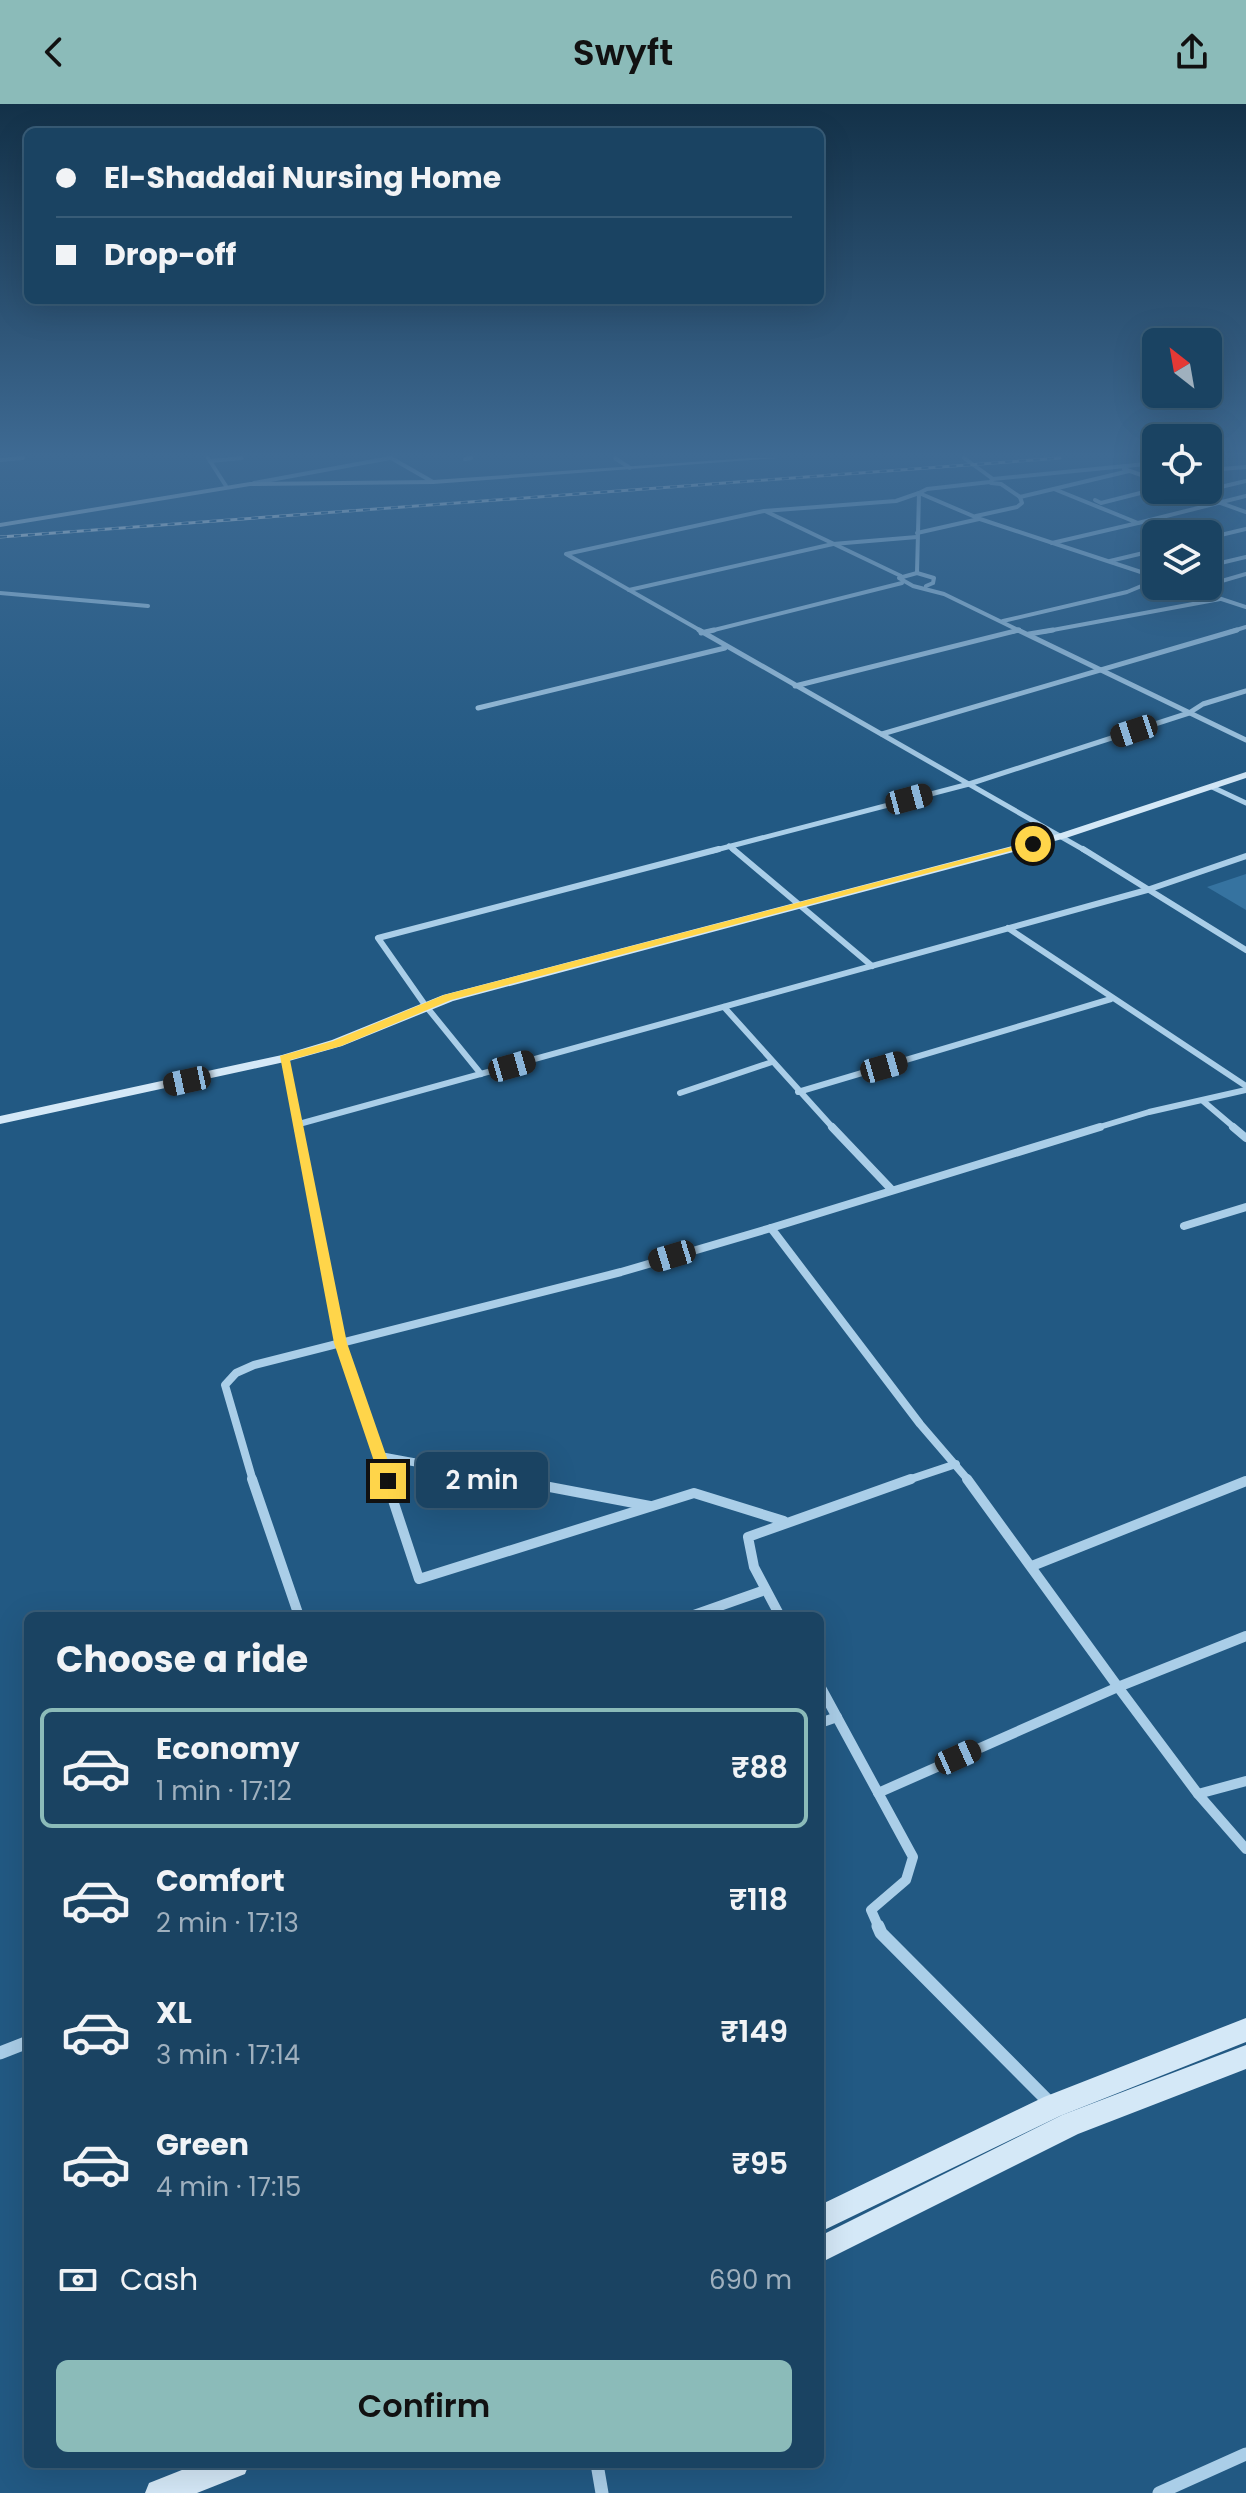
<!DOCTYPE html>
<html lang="en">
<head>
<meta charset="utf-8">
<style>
  :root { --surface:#1a4362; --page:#234a68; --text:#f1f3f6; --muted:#9fb0be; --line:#385c77; --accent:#8bbbb9 }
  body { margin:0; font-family:Poppins,sans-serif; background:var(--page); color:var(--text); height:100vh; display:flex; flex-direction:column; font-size:30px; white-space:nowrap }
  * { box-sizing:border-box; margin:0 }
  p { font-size:26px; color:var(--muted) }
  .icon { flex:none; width:44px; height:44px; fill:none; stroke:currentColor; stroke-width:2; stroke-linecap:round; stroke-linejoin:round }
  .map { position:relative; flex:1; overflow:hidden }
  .sheet { position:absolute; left:24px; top:1508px; width:800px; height:856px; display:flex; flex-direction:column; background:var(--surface); border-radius:12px; box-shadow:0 8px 32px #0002,0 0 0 2px var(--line) }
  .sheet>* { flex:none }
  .banner { position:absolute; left:24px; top:24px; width:800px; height:176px; border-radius:12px; box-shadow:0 8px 32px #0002,0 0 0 2px var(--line); display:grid; align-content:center; height:176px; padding:0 32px; background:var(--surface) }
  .needle { width:52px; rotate:329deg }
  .buttons { position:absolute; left:1142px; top:224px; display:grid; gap:16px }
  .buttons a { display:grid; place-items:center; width:80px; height:80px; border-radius:12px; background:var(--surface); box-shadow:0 8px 32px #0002,0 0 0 2px var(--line); font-size:40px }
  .end { position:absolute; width:36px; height:36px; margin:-18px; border:10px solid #ffd54a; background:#111; box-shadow:0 0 0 4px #111 }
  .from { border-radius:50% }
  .bubble { position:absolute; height:56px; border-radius:12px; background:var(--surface); box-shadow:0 8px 32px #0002,0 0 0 2px var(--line); font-size:26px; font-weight:600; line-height:56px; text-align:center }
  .car { position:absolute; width:24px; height:48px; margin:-24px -12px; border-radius:10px; box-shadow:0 0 6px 2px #0007; background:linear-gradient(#222 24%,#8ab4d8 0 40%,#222 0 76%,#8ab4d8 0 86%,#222 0) }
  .banner b { display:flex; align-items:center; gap:28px; height:76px; font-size:30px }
  .banner b+b { border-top:2px solid var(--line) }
  .banner i { width:20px; height:20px; background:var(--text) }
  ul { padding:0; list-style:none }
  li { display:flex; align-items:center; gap:24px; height:120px; margin:0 16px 12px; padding:0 16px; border:4px solid transparent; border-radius:12px }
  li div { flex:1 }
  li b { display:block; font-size:30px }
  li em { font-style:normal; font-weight:600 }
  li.on { border-color:var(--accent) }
  li>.icon { width:72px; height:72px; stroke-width:1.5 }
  h2 { padding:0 32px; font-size:36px; line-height:96px }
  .pay { display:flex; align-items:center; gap:20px; height:88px; padding:0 32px; font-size:30px }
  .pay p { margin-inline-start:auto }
  .action { display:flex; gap:16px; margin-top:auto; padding:16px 32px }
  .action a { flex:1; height:92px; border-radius:12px; background:var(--accent); color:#111; font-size:32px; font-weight:600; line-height:92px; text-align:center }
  header { display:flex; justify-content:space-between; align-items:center; height:104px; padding:0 32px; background:var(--accent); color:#111; font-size:36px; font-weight:600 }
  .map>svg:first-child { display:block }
  .green { fill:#3673a0 }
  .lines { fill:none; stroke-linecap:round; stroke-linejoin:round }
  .street-far5 { stroke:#aacee8; stroke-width:4 }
  .street-far4 { stroke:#aacee8; stroke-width:5 }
  .street-far3 { stroke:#aacee8; stroke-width:6 }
  .street-far2 { stroke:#aacee8; stroke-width:8 }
  .street-far1 { stroke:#aacee8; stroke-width:10 }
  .street { stroke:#aacee8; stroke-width:13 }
  .secondary { fill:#d4e8f7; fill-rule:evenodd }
  .rail-casing { stroke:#fff; stroke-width:3 }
  .rail { stroke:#225983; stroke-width:2; stroke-dasharray:7; stroke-linecap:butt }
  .route { fill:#ffd54a }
</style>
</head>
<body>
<header><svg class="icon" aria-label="back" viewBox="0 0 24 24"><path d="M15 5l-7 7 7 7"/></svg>Swyft<svg class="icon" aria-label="share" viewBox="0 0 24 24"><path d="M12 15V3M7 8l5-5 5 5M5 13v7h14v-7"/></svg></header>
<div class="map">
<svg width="1246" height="2389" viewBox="0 0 1246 2389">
  <rect width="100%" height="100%" fill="#225983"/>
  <!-- green -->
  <polygon class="green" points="1246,770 1246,806 1207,783"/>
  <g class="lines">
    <!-- street-far5 -->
    <g class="street-far5">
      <polyline points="208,354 226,382"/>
      <polyline points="391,354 433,378"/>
      <polyline points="615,354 630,364"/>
      <polyline points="1208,354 1219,354"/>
      <polyline points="465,355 471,354"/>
      <polyline points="0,356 23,354"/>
      <polyline points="210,357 242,354"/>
      <polyline points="1124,365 1156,376"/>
      <polyline points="1208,366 1246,363"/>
      <polyline points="993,375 1156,359"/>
      <polyline points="254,379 390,354"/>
      <polyline points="991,379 1001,380 1020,393 1129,367"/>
      <polyline points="1184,386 1246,408"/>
      <polyline points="1208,386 1246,377"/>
      <polyline points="1095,396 1101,399 1156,385"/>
      <polyline points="765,407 901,472"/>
      <polyline points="976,412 1017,403 1022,399 1020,393"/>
      <polyline points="1138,419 1246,392"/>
      <polyline points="917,429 979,415"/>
      <polyline points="1208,434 1246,425"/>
      <polyline points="1052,439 1138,419 1054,385"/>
      <polyline points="1110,457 1156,446"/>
      <polyline points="1208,462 1246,453"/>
      <polyline points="917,469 919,389 927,385 990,378 993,375 964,354"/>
      <polyline points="1208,481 1246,470"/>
      <polyline points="926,482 933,479 934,474 917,469 899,474 913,482 944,490 1022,528"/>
      <polyline points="1182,482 1246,503"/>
      <polyline points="629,486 833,440 917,433"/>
      <polyline points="0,489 148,502"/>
      <polyline points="1003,517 1127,488 1156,476"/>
      <polyline points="703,528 566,450 764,407 896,397 919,389 980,415 1156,473"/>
      <polyline points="706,528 902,479"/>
      <polyline points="1012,528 1019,526"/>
      <polyline points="1042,528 1220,495"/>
      <polyline points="1230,528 1246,523"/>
    </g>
    <!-- street-far4 -->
    <g class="street-far4">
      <polyline points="699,526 1086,747"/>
      <polyline points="1018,526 1246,636"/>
      <polyline points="701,529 714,526"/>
      <polyline points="1029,530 1053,526"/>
      <polyline points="795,582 1019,526"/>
      <polyline points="478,604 725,544"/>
      <polyline points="882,630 1237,526"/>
      <polyline points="1212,683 1246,699"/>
      <polyline points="729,742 735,747"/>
      <polyline points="712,747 969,680 1189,609 1203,600 1246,587"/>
    </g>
    <!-- street-far3 -->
    <g class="street-far3">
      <polyline points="733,745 872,862"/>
      <polyline points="1083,745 1246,846"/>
      <polyline points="1008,824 1246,982"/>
      <polyline points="724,903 834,1025"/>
      <polyline points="284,954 298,1025"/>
      <polyline points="481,970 425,901 378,834 719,745"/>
      <polyline points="798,988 1111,895"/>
      <polyline points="680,989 772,958"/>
      <polyline points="1203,997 1236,1025"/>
      <polyline points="299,1020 1147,786 1246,752"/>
      <polyline points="1093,1025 1149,1008 1246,986"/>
    </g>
    <!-- street-far2 -->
    <g class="street-far2">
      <polyline points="298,1023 341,1239 387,1377"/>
      <polyline points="832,1023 891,1085"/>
      <polyline points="1233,1023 1246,1034"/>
      <polyline points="1184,1122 1246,1103"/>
      <polyline points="380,1352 517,1377"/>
      <polyline points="253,1377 225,1281 236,1269 254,1261 621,1168 771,1124"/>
      <polyline points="905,1377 956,1360"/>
      <polyline points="969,1377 920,1320 771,1124 1100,1023"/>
    </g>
    <!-- street-far1 -->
    <g class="street-far1">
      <polyline points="252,1375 299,1512"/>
      <polyline points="386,1375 419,1475 694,1389 784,1417"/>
      <polyline points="507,1375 650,1402"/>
      <polyline points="967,1375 1118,1583 1246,1532"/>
      <polyline points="1032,1462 1246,1377"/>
      <polyline points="691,1512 765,1486"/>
      <polyline points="780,1512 754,1463 748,1433 911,1375"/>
      <polyline points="820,1582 913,1753 906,1776 871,1806 879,1824"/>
      <polyline points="820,1619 837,1613"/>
      <polyline points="878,1689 1118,1583 1198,1690 1246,1745"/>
      <polyline points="1198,1690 1246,1677"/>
    </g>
    <!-- street -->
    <g class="street">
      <polyline points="878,1822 881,1829 1050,1999"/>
      <polyline points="0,1949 28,1938"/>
      <polyline points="597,2360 602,2389"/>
      <polyline points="1159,2389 1246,2350"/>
    </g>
    <!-- secondary -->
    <g class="secondary">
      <polygon points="750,354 777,354 433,380 250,382 0,423 0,419 250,378 433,376"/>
      <polygon points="1246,668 1246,674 1066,734 453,897 342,942 289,957 0,1020 0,1012 282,951 332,936 443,891 1058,730"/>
      <polygon points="1246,1914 1246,1938 1060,2012 820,2128 820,2101 1044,1993"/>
      <polygon points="1246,1941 1246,1965 1078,2030 820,2159 820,2132 1062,2011"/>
      <polygon points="197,2360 249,2360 245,2370 197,2389 145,2389 149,2379"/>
    </g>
    <!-- rail casing -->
    <g class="rail-casing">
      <polyline id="rail" points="0,433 1060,354"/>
    </g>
    <!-- rail -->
    <use href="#rail" class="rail"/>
  </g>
  <!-- sky -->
  <linearGradient id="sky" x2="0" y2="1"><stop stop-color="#133148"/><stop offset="0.51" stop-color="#3e6a93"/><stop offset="1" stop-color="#3e6a93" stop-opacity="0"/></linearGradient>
  <rect width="1246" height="688" fill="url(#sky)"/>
  <!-- route -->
  <polygon class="route" points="1030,738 1037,740 451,896 341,942 290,956 347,1239 395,1377 388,1383 382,1381 334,1239 280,952 333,937 444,891"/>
</svg>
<div class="buttons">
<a><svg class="needle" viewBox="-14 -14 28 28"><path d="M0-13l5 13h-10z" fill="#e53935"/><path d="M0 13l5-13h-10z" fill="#9fb0be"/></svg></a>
<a><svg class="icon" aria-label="locate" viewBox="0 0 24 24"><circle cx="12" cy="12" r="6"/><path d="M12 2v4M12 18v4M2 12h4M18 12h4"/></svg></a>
<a><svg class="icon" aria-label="layers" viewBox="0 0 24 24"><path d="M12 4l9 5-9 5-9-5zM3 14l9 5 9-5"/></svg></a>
</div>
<i class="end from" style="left:1033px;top:740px"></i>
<i class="end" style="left:388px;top:1377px"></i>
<div class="bubble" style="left:416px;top:1348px;width:132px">2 min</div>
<i class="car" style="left:1134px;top:627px;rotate:252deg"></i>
<i class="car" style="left:909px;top:695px;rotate:75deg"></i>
<i class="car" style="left:512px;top:962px;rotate:74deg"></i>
<i class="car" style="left:884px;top:963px;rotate:74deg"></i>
<i class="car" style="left:187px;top:977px;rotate:258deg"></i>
<i class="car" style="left:672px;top:1152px;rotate:253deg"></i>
<i class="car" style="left:958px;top:1653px;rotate:66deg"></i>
<div class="banner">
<b><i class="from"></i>El-Shaddai Nursing Home</b>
<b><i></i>Drop-off</b>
</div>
<section class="sheet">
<h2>Choose a ride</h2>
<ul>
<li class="on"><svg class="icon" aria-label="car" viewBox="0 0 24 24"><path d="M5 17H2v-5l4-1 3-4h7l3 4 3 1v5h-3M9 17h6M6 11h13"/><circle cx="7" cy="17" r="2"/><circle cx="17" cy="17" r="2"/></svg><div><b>Economy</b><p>1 min · 17:12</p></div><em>₹88</em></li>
<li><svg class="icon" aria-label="car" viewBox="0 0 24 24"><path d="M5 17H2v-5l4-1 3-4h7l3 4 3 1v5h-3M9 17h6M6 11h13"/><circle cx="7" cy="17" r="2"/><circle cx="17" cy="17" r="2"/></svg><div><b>Comfort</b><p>2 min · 17:13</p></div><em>₹118</em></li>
<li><svg class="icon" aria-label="car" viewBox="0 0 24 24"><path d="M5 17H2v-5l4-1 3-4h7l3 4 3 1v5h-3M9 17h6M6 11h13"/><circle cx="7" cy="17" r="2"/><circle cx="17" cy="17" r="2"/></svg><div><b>XL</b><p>3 min · 17:14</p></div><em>₹149</em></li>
<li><svg class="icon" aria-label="car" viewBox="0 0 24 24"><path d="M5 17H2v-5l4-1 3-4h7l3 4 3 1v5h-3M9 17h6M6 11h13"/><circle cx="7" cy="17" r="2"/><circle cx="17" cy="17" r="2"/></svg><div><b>Green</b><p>4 min · 17:15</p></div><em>₹95</em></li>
</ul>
<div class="pay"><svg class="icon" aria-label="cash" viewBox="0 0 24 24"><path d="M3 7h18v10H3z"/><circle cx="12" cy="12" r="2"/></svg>Cash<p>690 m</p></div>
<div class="action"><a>Confirm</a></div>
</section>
</div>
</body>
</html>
